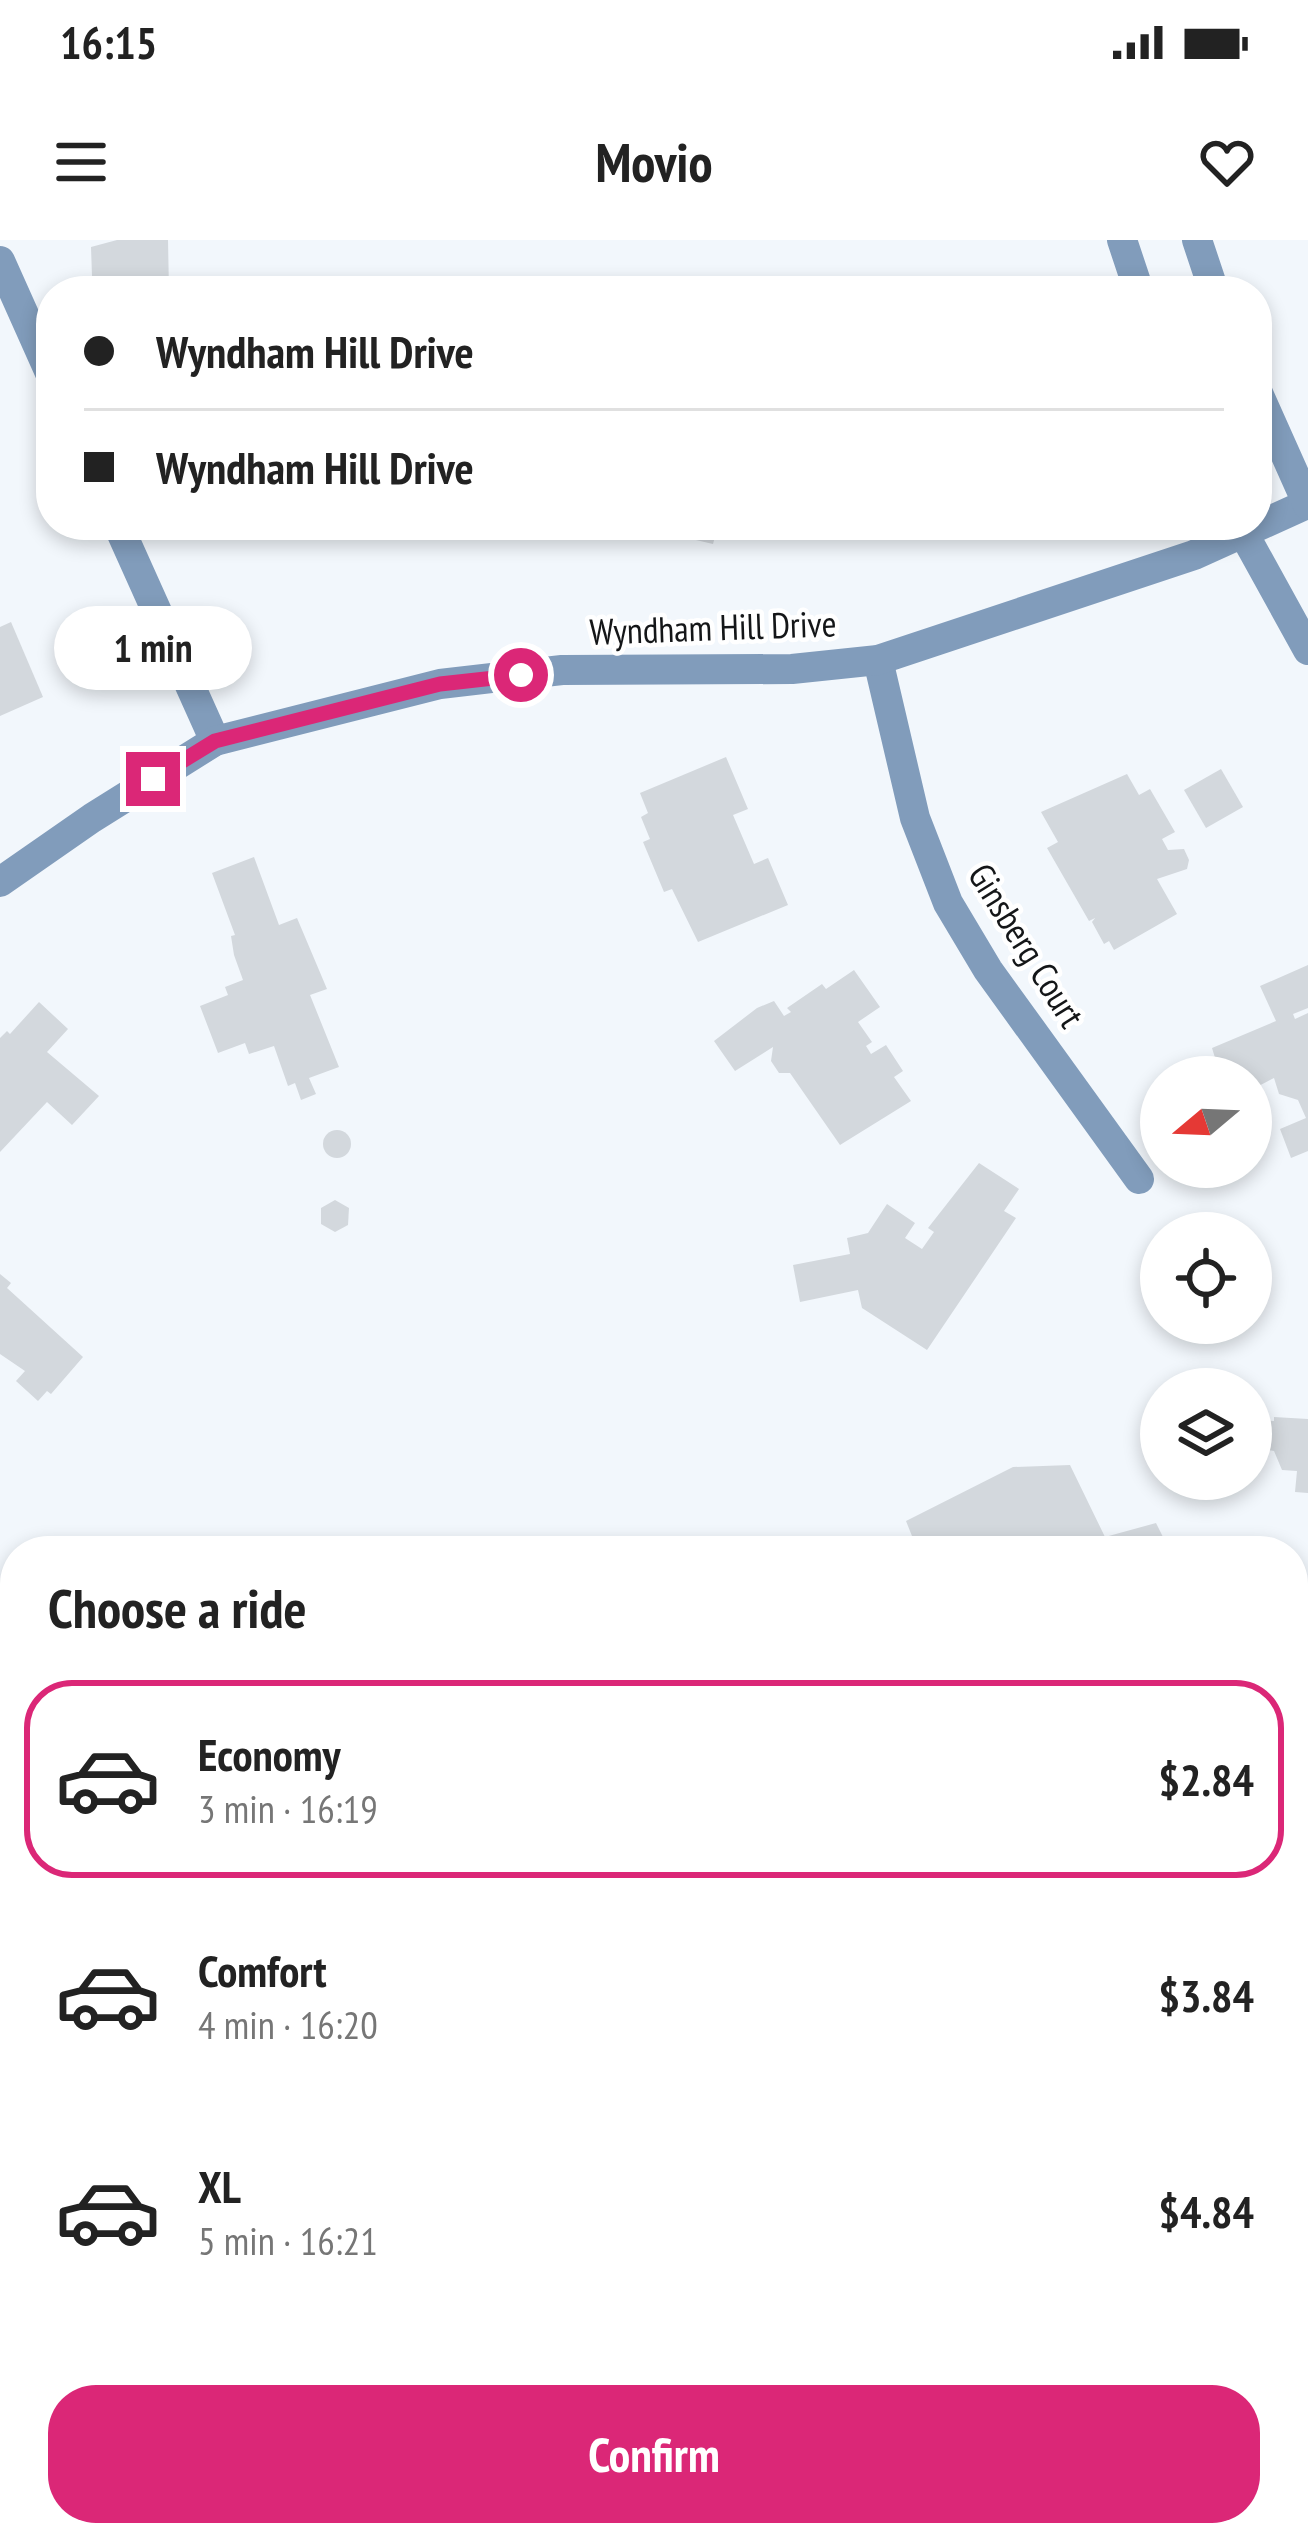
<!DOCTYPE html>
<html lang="en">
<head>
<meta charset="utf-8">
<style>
  :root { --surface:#fff; --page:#f2f2f2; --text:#222; --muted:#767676; --line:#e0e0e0; --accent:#db2777 }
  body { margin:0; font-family:"PT Sans Narrow",sans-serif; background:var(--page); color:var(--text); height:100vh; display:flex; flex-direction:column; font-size:45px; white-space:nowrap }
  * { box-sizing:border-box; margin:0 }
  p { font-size:39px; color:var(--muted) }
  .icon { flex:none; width:66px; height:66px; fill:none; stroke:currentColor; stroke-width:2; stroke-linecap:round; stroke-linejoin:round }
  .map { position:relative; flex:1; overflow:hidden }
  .sheet { position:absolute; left:0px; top:1296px; width:1308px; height:1011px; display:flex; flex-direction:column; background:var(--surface); border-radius:48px 48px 0 0; box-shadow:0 6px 18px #0003 }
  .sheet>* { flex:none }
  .hud { position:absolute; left:36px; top:36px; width:1236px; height:264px; border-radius:48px; box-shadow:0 6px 18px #0003; display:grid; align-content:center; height:264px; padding:0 48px; background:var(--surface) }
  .needle { width:78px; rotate:251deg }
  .controls { position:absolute; left:1140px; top:816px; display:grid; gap:24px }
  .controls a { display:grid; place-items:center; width:132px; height:132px; border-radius:50%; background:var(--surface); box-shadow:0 6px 18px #0003; font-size:60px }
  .end { position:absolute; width:54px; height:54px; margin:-27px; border:15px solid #db2777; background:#fff; box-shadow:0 0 0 6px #fff }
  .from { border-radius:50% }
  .bubble { position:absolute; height:84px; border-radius:42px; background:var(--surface); box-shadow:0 6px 18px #0003; font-size:39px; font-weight:700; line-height:84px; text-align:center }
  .hud b { display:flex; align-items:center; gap:42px; height:114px; font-size:45px }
  .hud b+b { border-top:3px solid var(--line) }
  .hud i { width:30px; height:30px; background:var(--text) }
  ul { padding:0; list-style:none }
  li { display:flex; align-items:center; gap:36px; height:198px; margin:0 24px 18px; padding:0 24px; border:6px solid transparent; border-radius:48px }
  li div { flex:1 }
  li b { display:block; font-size:45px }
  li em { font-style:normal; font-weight:700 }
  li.on { border-color:var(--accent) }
  li>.icon { width:108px; height:108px; stroke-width:1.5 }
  h2 { padding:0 48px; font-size:54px; line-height:144px }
  .button { display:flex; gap:24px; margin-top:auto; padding:24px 48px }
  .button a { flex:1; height:138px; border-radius:48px; background:var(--accent); color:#fff; font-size:48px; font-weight:700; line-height:138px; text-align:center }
  .status { display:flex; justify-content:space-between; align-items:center; height:84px; padding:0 60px; background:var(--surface); direction:ltr }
  .status svg { height:33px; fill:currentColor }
  header { display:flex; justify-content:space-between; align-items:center; height:156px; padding:0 48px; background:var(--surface); font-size:54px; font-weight:700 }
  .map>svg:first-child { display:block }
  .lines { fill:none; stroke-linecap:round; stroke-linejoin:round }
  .stream { stroke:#5582b4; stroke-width:10 }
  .building { fill:#d3d8dd }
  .minor { stroke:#819cbb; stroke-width:30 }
  .tertiary { stroke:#819cbb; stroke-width:30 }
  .route { stroke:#db2777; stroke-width:15 }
  .labels { text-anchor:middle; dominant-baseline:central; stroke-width:9; stroke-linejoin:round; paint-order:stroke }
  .street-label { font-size:36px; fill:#141618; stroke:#fff }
</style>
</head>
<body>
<div class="status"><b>16:15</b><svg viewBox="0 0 49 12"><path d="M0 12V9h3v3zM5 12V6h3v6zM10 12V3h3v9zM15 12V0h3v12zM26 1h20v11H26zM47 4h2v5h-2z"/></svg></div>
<header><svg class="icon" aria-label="menu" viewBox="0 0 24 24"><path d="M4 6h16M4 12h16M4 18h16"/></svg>Movio<svg class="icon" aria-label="heart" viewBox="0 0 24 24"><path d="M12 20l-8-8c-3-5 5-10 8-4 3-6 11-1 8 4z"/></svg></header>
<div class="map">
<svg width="1308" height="2305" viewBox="0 0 1308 2305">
  <rect width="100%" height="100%" fill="#f2f7fc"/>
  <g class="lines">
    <!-- stream -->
    <polyline class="stream" points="0,1907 15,1905"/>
  </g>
  <!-- building -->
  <g class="building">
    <polygon points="117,0 168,0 169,51 103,51 103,40 92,36 91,7"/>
    <polygon points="668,285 773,285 770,300 717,289 713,304 666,293"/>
    <polygon points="11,382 43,457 0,476 0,387"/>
    <polygon points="726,517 748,569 733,575 754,624 768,618 788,665 698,702 672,649 664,652 643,602 650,599 641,577 648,573 640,553"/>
    <polygon points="1221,529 1243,567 1206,588 1184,550"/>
    <polygon points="1127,534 1139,555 1150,549 1175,592 1162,599 1168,610 1184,609 1189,620 1187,629 1157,639 1177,674 1114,710 1109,701 1104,704 1092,682 1095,678 1089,681 1047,608 1058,602 1041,572"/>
    <polygon points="254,617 279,685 297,678 327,749 310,755 339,827 309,838 316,854 301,860 295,843 288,846 274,806 249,814 245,803 218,813 200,766 228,755 225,747 243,740 234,715 231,696 235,695 212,633"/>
    <polygon points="1308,725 1308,768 1293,774 1295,779 1308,773 1308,911 1291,918 1280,889 1306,878 1298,860 1279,854 1274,838 1251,850 1251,837 1221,837 1212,808 1276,781 1260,746"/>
    <polygon points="854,730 880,767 858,782 872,802 866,806 871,814 886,805 903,831 894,837 911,861 840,905 790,833 779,833 771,821 773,807 735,831 714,801 757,768 774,761 784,776 791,772 787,768 822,744 826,749"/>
    <polygon points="39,762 68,789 47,812 99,856 72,885 47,862 0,912 0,798 7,791 10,794"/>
    <circle cx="337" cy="904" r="14"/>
    <polygon points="979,923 1019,949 1004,971 1016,978 927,1110 862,1068 858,1050 800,1062 793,1025 850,1014 847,998 868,993 887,964 915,983 905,998 922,1009 934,992 928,988"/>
    <polygon points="335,960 349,968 348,985 335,992 321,984 321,968"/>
    <polygon points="0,1034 11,1043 7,1048 83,1117 51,1154 47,1151 38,1161 16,1141 25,1131 0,1114"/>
    <polygon points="1274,1177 1308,1179 1308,1253 1295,1252 1297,1231 1282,1230 1274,1211 1258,1208 1260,1180 1274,1181"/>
    <polygon points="1070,1225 1105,1297 1156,1283 1170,1311 918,1311 906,1281 1013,1227"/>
    <polygon points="1308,1567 1308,1695 1293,1693 1293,1590"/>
    <polygon points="15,2259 15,2292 0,2301 0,2269"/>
    <polygon points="545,2292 595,2292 598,2305 502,2305 500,2299"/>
  </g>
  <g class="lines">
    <!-- minor -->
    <g class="minor">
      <polyline points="0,21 51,135"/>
      <polyline points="118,285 215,501"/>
      <polyline points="878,420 915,578 948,663 988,730 1139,939"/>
      <polyline points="0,642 92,578 215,501 440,444 562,430 792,429 878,420 1194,315 1307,264"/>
      <polyline points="1293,2170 1308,2185"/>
      <polyline points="206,2305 237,2292"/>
    </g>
    <!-- tertiary -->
    <g class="tertiary">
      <polyline points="1122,0 1139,51"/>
      <polyline points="1197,0 1214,51"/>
      <polyline points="1257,151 1308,265"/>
      <polyline points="1239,285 1308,410"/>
    </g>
  </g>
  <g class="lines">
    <!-- route -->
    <polyline class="route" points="153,539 215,501 440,444 521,435"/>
  </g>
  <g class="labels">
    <!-- street labels -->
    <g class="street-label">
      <text transform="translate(713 387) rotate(-2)">Wyndham Hill Drive</text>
      <text transform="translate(1027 705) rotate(58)">Ginsberg Court</text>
    </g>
  </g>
</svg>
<div class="controls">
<a><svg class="needle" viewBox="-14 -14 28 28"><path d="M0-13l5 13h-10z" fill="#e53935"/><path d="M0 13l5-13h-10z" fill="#767676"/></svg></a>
<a><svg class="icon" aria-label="locate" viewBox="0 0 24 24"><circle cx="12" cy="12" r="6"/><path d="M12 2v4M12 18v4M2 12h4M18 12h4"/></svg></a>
<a><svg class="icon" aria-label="layers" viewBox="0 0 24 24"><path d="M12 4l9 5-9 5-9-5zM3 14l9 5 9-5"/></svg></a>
</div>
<i class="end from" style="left:521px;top:435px"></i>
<i class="end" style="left:153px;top:539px"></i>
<div class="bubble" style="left:54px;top:366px;width:198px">1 min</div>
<div class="hud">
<b><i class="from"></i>Wyndham Hill Drive</b>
<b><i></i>Wyndham Hill Drive</b>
</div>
<section class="sheet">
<h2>Choose a ride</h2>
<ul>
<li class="on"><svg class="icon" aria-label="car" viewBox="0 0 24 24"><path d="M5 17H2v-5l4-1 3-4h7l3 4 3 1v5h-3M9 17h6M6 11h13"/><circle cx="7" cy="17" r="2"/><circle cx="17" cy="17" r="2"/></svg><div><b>Economy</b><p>3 min · 16:19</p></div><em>$2.84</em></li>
<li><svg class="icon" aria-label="car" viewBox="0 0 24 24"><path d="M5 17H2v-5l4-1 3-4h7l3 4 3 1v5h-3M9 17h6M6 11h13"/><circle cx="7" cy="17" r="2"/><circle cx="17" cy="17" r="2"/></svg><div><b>Comfort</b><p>4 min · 16:20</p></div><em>$3.84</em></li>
<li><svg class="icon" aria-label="car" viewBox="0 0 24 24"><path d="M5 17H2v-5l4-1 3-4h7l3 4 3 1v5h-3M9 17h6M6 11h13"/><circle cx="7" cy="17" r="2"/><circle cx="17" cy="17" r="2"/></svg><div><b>XL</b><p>5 min · 16:21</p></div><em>$4.84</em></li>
</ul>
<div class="button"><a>Confirm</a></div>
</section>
</div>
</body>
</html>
